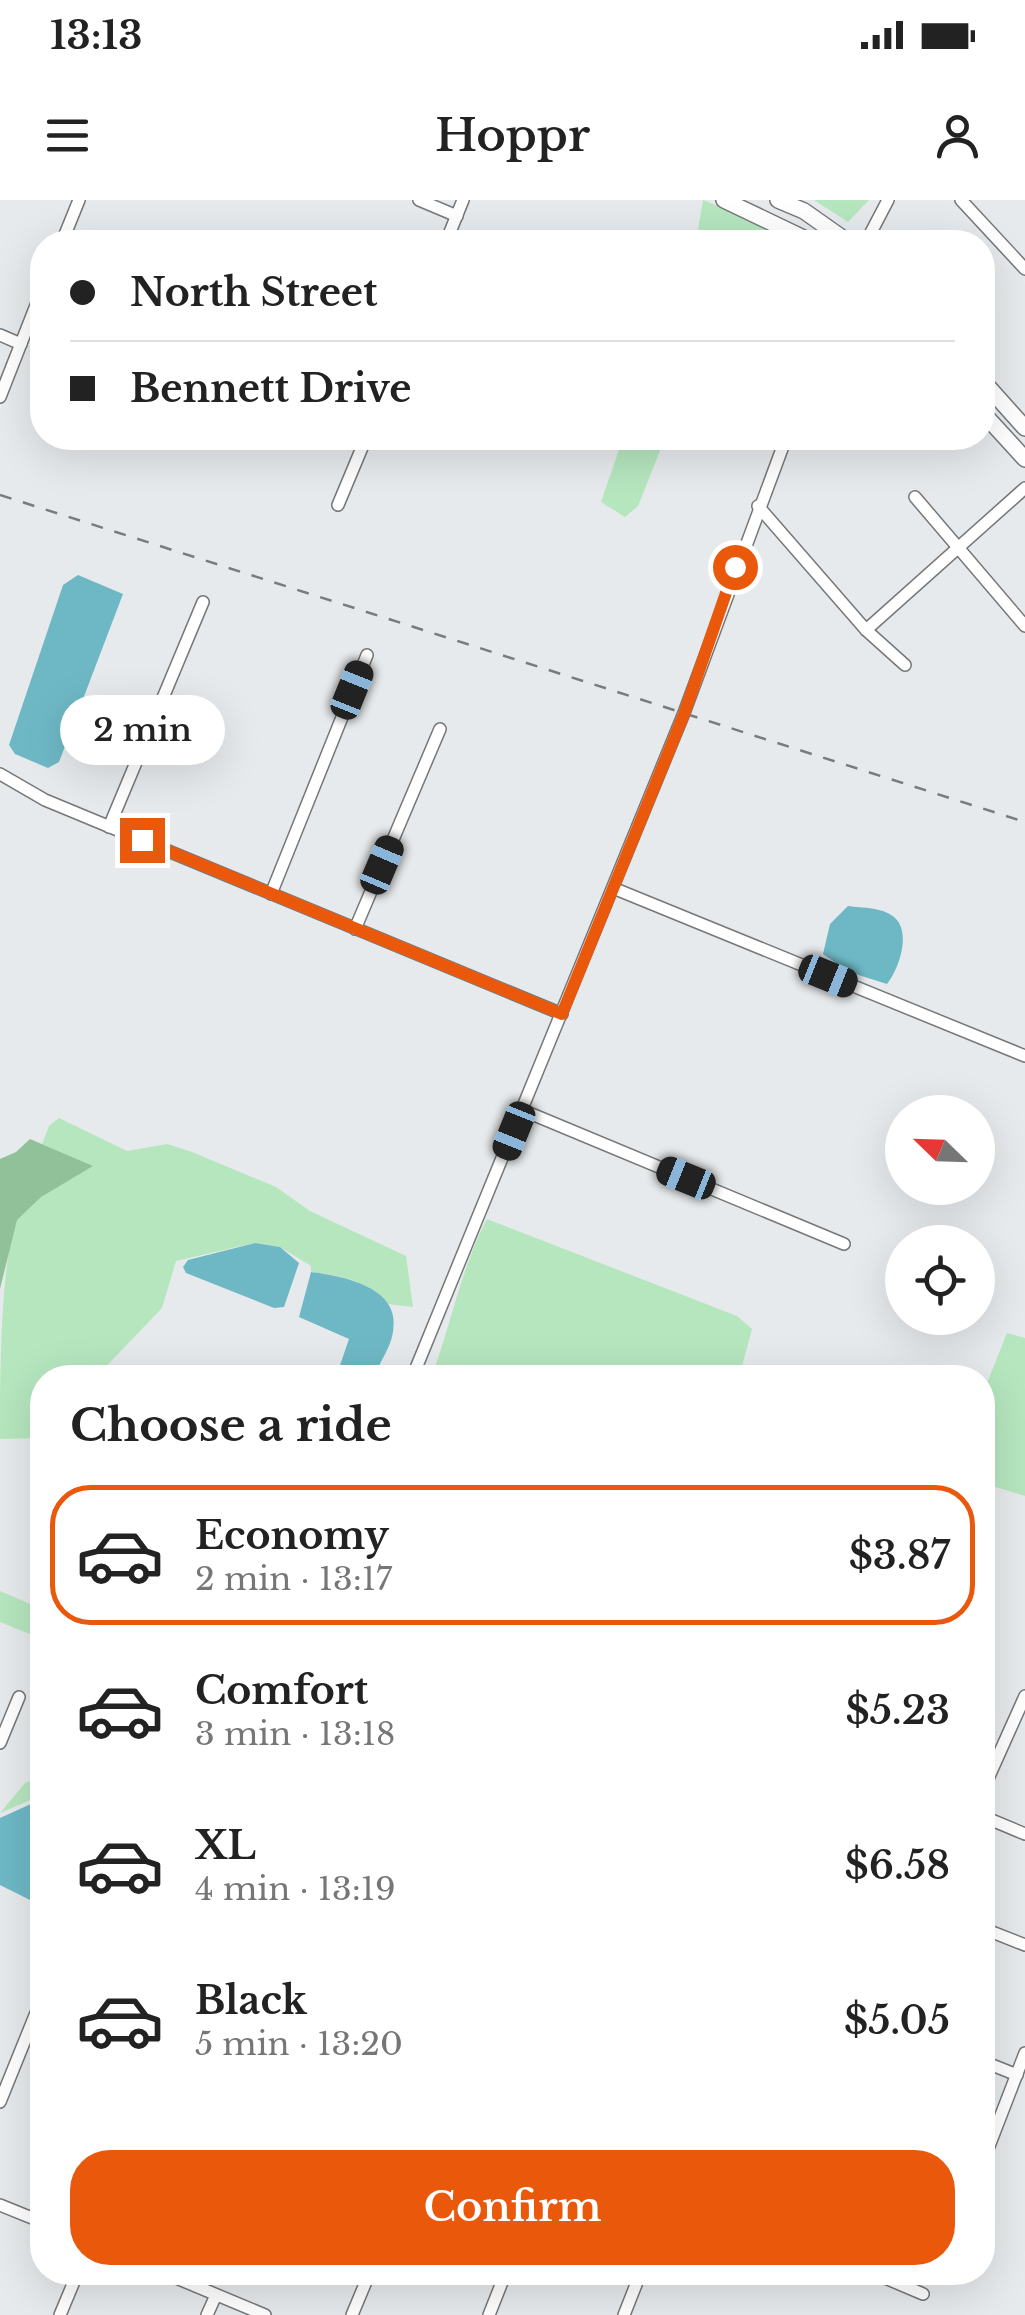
<!DOCTYPE html>
<html lang="en">
<head>
<meta charset="utf-8">
<style>
  :root { --surface:#fff; --page:#f2f2f2; --text:#222; --muted:#767676; --line:#e0e0e0; --accent:#ea580c }
  body { margin:0; font-family:"Libre Baskerville",serif; background:var(--page); color:var(--text); height:100vh; display:flex; flex-direction:column; font-size:38px; white-space:nowrap }
  * { box-sizing:border-box; margin:0 }
  p { font-size:32px; color:var(--muted) }
  .icon { flex:none; width:55px; height:55px; fill:none; stroke:currentColor; stroke-width:2; stroke-linecap:round; stroke-linejoin:round }
  .map { position:relative; flex:1; overflow:hidden }
  .drawer { position:absolute; left:30px; top:1165px; width:965px; height:920px; display:flex; flex-direction:column; background:var(--surface); border-radius:40px; box-shadow:0 10px 40px #0002 }
  .drawer>* { flex:none }
  .hud { position:absolute; left:30px; top:30px; width:965px; height:220px; border-radius:40px; box-shadow:0 10px 40px #0002; display:grid; align-content:center; height:220px; padding:0 40px; background:var(--surface) }
  .needle { width:65px; rotate:293deg }
  .fabs { position:absolute; left:885px; top:895px; display:grid; gap:20px }
  .fabs a { display:grid; place-items:center; width:110px; height:110px; border-radius:50%; background:var(--surface); box-shadow:0 10px 40px #0002; font-size:50px }
  .end { position:absolute; width:45px; height:45px; margin:-22px; border:12px solid #ea580c; background:#fff; box-shadow:0 0 0 5px #fff }
  .from { border-radius:50% }
  .bubble { position:absolute; height:70px; border-radius:35px; background:var(--surface); box-shadow:0 10px 40px #0002; font-size:32px; font-weight:600; line-height:70px; text-align:center }
  .car { position:absolute; width:30px; height:60px; margin:-30px -15px; border-radius:12px; box-shadow:0 0 8px 2px #0007; background:linear-gradient(#222 24%,#8ab4d8 0 40%,#222 0 76%,#8ab4d8 0 86%,#222 0) }
  .hud b { display:flex; align-items:center; gap:35px; height:95px; font-size:38px }
  .hud b+b { border-top:2px solid var(--line) }
  .hud i { width:25px; height:25px; background:var(--text) }
  ul { padding:0; list-style:none }
  li { display:flex; align-items:center; gap:30px; height:140px; margin:0 20px 15px; padding:0 20px; border:5px solid transparent; border-radius:40px }
  li div { flex:1 }
  li b { display:block; font-size:38px }
  li em { font-style:normal; font-weight:600 }
  li.active { border-color:var(--accent) }
  li>.icon { width:90px; height:90px; stroke-width:1.5 }
  h2 { padding:0 40px; font-size:45px; line-height:120px }
  .action { display:flex; gap:20px; margin-top:auto; padding:20px 40px }
  .action a { flex:1; height:115px; border-radius:40px; background:var(--accent); color:#fff; font-size:40px; font-weight:600; line-height:115px; text-align:center }
  .status { display:flex; justify-content:space-between; align-items:center; height:70px; padding:0 50px; background:var(--surface); direction:ltr }
  .status svg { height:28px; fill:currentColor }
  header { display:flex; justify-content:space-between; align-items:center; height:130px; padding:0 40px; background:var(--surface); font-size:45px; font-weight:600 }
  .map>svg:first-child { display:block }
  .green { fill:#b5e6be }
  .forest { fill:#91c199 }
  .water { fill:#6eb8c5 }
  .lines { fill:none; stroke-linecap:round; stroke-linejoin:round }
  .minor-casing { stroke:#757779; stroke-width:14 }
  .major-casing { stroke:#757779; stroke-width:18 }
  .minor { stroke:#fff; stroke-width:11 }
  .major { stroke:#fff; stroke-width:15 }
  .rail { stroke:#797b7c; stroke-width:2.5; stroke-dasharray:12 12; stroke-linecap:butt }
  .route { stroke:#ea580c; stroke-width:12 }
</style>
</head>
<body>
<div class="status"><b>13:13</b><svg viewBox="0 0 49 12"><path d="M0 12V9h3v3zM5 12V6h3v6zM10 12V3h3v9zM15 12V0h3v12zM26 1h20v11H26zM47 4h2v5h-2z"/></svg></div>
<header><svg class="icon" aria-label="menu" viewBox="0 0 24 24"><path d="M4 6h16M4 12h16M4 18h16"/></svg>Hoppr<svg class="icon" aria-label="person" viewBox="0 0 24 24"><circle cx="12" cy="8" r="4"/><path d="M4 21q1-7 8-7t8 7"/></svg></header>
<div class="map">
<svg width="1025" height="2115" viewBox="0 0 1025 2115">
  <rect width="100%" height="100%" fill="#e7eaec"/>
  <!-- green -->
  <g class="green">
    <polygon points="703,0 766,25 760,42 696,42"/>
    <polygon points="814,0 869,0 848,22"/>
    <polygon points="623,238 665,238 638,306 625,317 601,302"/>
    <path d="M59,918L127,951L167,944L192,952L276,987L310,1011L406,1056L413,1107L388,1104C372,1081 337,1075 311,1072V1066L280,1047L254,1043L176,1061L162,1108L96,1177L42,1178V1238L0,1239C0,1183 0,1068 16,1021C30,996 68,980 92,966L42,944L49,926Z"/>
    <path d="M487,1019L737,1116L752,1129L739,1177L431,1178C451,1125 461,1068 487,1019Z"/>
    <polygon points="1007,1133 1025,1138 1025,1296 983,1283 983,1226 994,1199 983,1193"/>
    <polygon points="0,1391 42,1409 42,1439 0,1422"/>
    <polygon points="42,1579 42,1595 0,1613 26,1582"/>
  </g>
  <!-- forest -->
  <polygon class="forest" points="30,939 93,966 41,997 17,1020 0,1089 0,959 16,952"/>
  <!-- water -->
  <g class="water">
    <polygon points="78,375 123,394 59,562 48,568 15,554 9,545 63,385"/>
    <path d="M848,706C862,708 882,707 894,717C912,732 899,769 887,784L849,772L823,754L830,724Z"/>
    <polygon points="255,1043 280,1047 299,1063 284,1107 274,1108 186,1073 183,1067 188,1060"/>
    <path d="M311,1072C343,1076 402,1087 393,1132C391,1147 379,1163 374,1177H336L349,1139L299,1117Z"/>
    <polygon points="42,1599 42,1706 0,1685 0,1618"/>
  </g>
  <g class="lines">
    <!-- minor casing -->
    <g class="minor-casing">
      <g id="minor">
        <polyline points="419,0 457,16"/>
        <polyline points="961,0 1025,69"/>
        <polyline points="62,42 79,0"/>
        <polyline points="446,42 463,0"/>
        <polyline points="866,42 888,0"/>
        <polyline points="0,135 21,144"/>
        <polyline points="0,197 42,90"/>
        <polyline points="915,297 1025,426"/>
        <polyline points="338,305 366,238"/>
        <polyline points="758,306 866,430 905,465"/>
        <polyline points="866,430 1025,288"/>
        <polyline points="0,574 45,600 562,814"/>
        <polyline points="109,627 203,402"/>
        <polyline points="613,688 1025,856"/>
        <polyline points="271,694 367,455"/>
        <polyline points="355,729 440,529"/>
        <polyline points="522,910 844,1044"/>
        <polyline points="412,1178 684,513 786,238"/>
        <polyline points="0,1543 19,1497"/>
        <polyline points="982,1592 1025,1496"/>
        <polyline points="982,1616 1025,1634"/>
        <polyline points="982,1728 1025,1745"/>
        <polyline points="982,1861 1017,1875"/>
        <polyline points="0,1902 42,1798"/>
        <polyline points="986,1954 1025,1853"/>
        <polyline points="0,2005 42,2022"/>
        <polyline points="162,2072 265,2115"/>
        <polyline points="871,2072 923,2094"/>
        <polyline points="60,2115 78,2072"/>
        <polyline points="207,2115 216,2095"/>
        <polyline points="352,2115 370,2072"/>
        <polyline points="489,2115 506,2072"/>
        <polyline points="624,2115 641,2072"/>
      </g>
    </g>
    <!-- major casing -->
    <g class="major-casing">
      <g id="major">
        <polyline points="724,0 812,42"/>
        <polyline points="778,0 804,11 848,42"/>
        <polyline points="982,180 1025,228"/>
        <polyline points="982,212 1025,259"/>
      </g>
    </g>
    <!-- minor -->
    <use href="#minor" class="minor"/>
    <!-- major -->
    <use href="#major" class="major"/>
    <!-- rail -->
    <polyline class="rail" points="0,295 1025,622"/>
  </g>
  <g class="lines">
    <!-- route -->
    <polyline class="route" points="142,640 562,814 684,514 735,367"/>
  </g>
</svg>
<div class="fabs">
<a><svg class="needle" viewBox="-14 -14 28 28"><path d="M0-13l5 13h-10z" fill="#e53935"/><path d="M0 13l5-13h-10z" fill="#767676"/></svg></a>
<a><svg class="icon" aria-label="locate" viewBox="0 0 24 24"><circle cx="12" cy="12" r="6"/><path d="M12 2v4M12 18v4M2 12h4M18 12h4"/></svg></a>
</div>
<i class="end from" style="left:735px;top:367px"></i>
<i class="end" style="left:142px;top:640px"></i>
<div class="bubble" style="left:60px;top:495px;width:165px">2 min</div>
<i class="car" style="left:352px;top:490px;rotate:22deg"></i>
<i class="car" style="left:382px;top:665px;rotate:23deg"></i>
<i class="car" style="left:828px;top:776px;rotate:112deg"></i>
<i class="car" style="left:514px;top:931px;rotate:202deg"></i>
<i class="car" style="left:686px;top:978px;rotate:292deg"></i>
<div class="hud">
<b><i class="from"></i>North Street</b>
<b><i></i>Bennett Drive</b>
</div>
<section class="drawer">
<h2>Choose a ride</h2>
<ul>
<li class="active"><svg class="icon" aria-label="car" viewBox="0 0 24 24"><path d="M5 17H2v-5l4-1 3-4h7l3 4 3 1v5h-3M9 17h6M6 11h13"/><circle cx="7" cy="17" r="2"/><circle cx="17" cy="17" r="2"/></svg><div><b>Economy</b><p>2 min · 13:17</p></div><em>$3.87</em></li>
<li><svg class="icon" aria-label="car" viewBox="0 0 24 24"><path d="M5 17H2v-5l4-1 3-4h7l3 4 3 1v5h-3M9 17h6M6 11h13"/><circle cx="7" cy="17" r="2"/><circle cx="17" cy="17" r="2"/></svg><div><b>Comfort</b><p>3 min · 13:18</p></div><em>$5.23</em></li>
<li><svg class="icon" aria-label="car" viewBox="0 0 24 24"><path d="M5 17H2v-5l4-1 3-4h7l3 4 3 1v5h-3M9 17h6M6 11h13"/><circle cx="7" cy="17" r="2"/><circle cx="17" cy="17" r="2"/></svg><div><b>XL</b><p>4 min · 13:19</p></div><em>$6.58</em></li>
<li><svg class="icon" aria-label="car" viewBox="0 0 24 24"><path d="M5 17H2v-5l4-1 3-4h7l3 4 3 1v5h-3M9 17h6M6 11h13"/><circle cx="7" cy="17" r="2"/><circle cx="17" cy="17" r="2"/></svg><div><b>Black</b><p>5 min · 13:20</p></div><em>$5.05</em></li>
</ul>
<div class="action"><a>Confirm</a></div>
</section>
</div>
</body>
</html>
